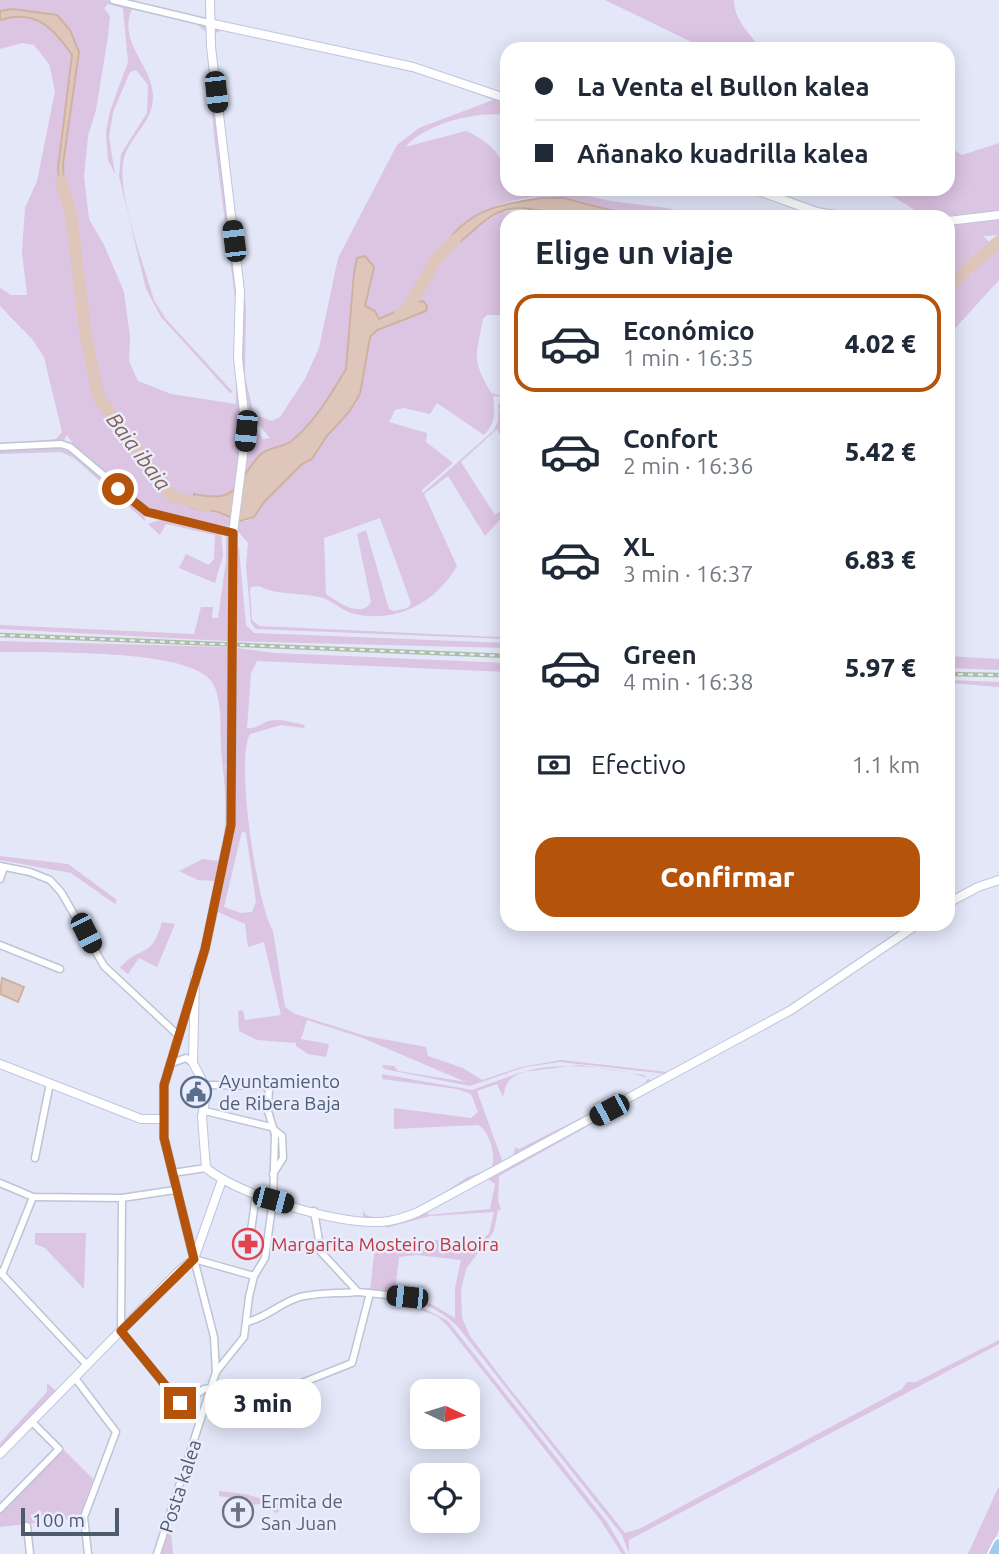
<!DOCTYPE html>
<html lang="es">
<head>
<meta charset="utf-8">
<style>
  :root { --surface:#fff; --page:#f6f6f7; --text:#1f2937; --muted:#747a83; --line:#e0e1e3; --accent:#b45309 }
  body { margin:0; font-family:Ubuntu,sans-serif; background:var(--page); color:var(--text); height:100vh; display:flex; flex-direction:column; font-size:26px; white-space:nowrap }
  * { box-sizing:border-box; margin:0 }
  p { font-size:23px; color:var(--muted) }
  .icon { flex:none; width:38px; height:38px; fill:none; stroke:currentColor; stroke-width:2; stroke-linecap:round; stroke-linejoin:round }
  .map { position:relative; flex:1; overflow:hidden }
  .drawer { position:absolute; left:500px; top:210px; width:455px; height:721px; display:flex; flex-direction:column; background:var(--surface); border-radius:21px; box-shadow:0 4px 18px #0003 }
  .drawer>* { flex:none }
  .top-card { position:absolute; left:500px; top:42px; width:455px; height:154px; border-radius:21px; box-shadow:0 4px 18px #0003; display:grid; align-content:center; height:154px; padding:0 35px; background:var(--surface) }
  .needle { width:46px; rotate:94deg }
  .buttons { position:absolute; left:410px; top:1379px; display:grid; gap:14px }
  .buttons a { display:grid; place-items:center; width:70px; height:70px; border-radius:14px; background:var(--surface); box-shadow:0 4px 18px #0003; font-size:35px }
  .scale { position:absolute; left:21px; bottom:18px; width:98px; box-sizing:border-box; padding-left:7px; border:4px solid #4d5b6c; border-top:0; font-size:19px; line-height:24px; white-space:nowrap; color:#4d5b6c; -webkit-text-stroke:5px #e8ecfc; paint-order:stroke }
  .end { position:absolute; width:32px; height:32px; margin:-16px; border:9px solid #b45309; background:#fff; box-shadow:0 0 0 4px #fff }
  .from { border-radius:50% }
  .bubble { position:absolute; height:49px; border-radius:21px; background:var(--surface); box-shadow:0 4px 18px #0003; font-size:23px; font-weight:800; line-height:49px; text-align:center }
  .car { position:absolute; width:21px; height:42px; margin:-21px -10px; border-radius:9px; box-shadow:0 0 5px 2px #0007; background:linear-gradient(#222 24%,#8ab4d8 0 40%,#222 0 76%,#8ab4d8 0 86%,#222 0) }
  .top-card b { display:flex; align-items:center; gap:24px; height:66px; font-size:26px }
  .top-card b+b { border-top:2px solid var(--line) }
  .top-card i { width:18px; height:18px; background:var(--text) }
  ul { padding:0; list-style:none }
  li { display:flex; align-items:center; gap:21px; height:98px; margin:0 14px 10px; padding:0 21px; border:4px solid transparent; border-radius:21px }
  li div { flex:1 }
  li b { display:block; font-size:26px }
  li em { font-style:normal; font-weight:800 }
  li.current { border-color:var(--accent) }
  li>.icon { width:63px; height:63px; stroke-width:1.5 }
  h2 { padding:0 35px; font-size:32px; line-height:84px }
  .pay { display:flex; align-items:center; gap:18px; height:77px; padding:0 35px; font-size:26px }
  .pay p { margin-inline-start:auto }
  .cta { display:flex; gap:14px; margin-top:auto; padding:14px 35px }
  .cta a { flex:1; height:80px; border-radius:21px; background:var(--accent); color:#fff; font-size:28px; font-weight:800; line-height:80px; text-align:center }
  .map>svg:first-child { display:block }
  .green { fill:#dcc4e3; fill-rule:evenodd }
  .water { fill:#dfc6bb; stroke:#cfb1a2; stroke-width:2 }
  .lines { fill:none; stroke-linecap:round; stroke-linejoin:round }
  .river { stroke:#dfc6bb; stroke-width:12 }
  .street-casing { stroke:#bbc5d6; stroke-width:9 }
  .secondary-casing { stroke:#bcc7dc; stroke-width:10 }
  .highway-casing { stroke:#fff; stroke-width:13 }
  .street { stroke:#fff; stroke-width:6 }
  .secondary { stroke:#fff; stroke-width:8 }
  .highway { stroke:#a2caea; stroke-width:10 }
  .rail-casing { stroke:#acbfa4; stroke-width:4.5 }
  .rail { stroke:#e8ecfc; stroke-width:2; stroke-dasharray:5; stroke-linecap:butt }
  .secondary-bridge-casing { stroke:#bcc7dc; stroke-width:10; stroke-linecap:butt }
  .secondary-bridge { stroke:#fff; stroke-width:8 }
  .route { stroke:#b45309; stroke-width:9 }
  .labels { text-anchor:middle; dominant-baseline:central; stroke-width:5; stroke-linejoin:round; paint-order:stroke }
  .service-label { font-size:19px; fill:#4e5e75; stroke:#e8ecfc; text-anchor:start }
  .health-label { font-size:19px; fill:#be3a42; stroke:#e8ecfc; text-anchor:start }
  .street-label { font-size:19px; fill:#4d5b6c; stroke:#e8ecfc }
  .worship-label { font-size:19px; fill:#5b616d; stroke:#e8ecfc; text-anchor:start }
  .water-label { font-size:21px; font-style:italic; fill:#83604d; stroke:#e8ecfc }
</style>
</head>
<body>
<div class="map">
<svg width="999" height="1554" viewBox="0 0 999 1554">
  <rect width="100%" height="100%" fill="#e3e7f8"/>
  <!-- green -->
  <g class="green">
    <path d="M0,0H105L205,24L235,261L242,448L248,449L250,426L256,428L263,439L270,438L250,414L241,365L243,294L212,31L218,26L400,66L507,101V115C476,111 427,123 405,147L466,131C493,143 507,159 508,189H558L610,201L667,208L697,217H625L617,212C600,207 582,200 564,198C520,191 469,210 443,247L446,250L500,212L546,209L572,217H508L507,315H487L483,319C476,358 471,357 491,393L507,397L493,396C495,413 496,422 484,435L437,403L430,414L404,408L395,410L389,422L427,433L426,442L453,463L422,490L423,493L494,430L498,421V404L507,402V407L499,408L507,450L497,429L461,462L495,515L507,505V512L485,536L448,476L424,494L457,566C436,603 394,625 351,613C341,610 333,601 323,598C302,592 278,596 259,586L251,587L250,591L252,620L259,626L499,637L504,630H507V639L256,629L251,623L246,565L248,543L236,529L237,520L247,521L254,517L264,502L302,464L312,459L326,437L349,412L360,394L369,337L377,330L426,311L427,306L423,301L417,302L380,319L375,311L365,306L374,267L365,256L357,258L354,273L346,369C332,393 312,426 289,442C281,448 267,447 260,455C232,485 246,501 194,494L192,508L230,516L233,518L231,527L166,515L142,506L75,447L67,435L64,440L0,444L56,439L62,432L44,357L32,339L0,306V288L11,295H27L22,252L25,208L37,181L55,91L49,64L34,45L22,43L0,49V20C36,9 53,27 72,55L58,168L60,192L67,197L70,192L64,184L63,164L79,52L70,30L57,16L12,9L0,11ZM108,4L123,8L128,62L110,111L106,132L108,160L115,174L109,137L113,112L130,72L136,70L148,85L147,113L121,154L119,176L146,289L161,317L230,393L233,392L165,318L154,300C144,266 118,196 123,163C127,137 154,124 153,95C152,65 117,42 132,9L195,23L206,32L214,137L235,298L236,404L171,394L138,381L129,361L130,337L124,292L104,245L89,219L84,176L88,136L96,110L108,36L110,16L104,8ZM224,29L429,76L493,100L419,128L397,145L338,258L319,348L305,379L280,417L272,421L254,414L245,377L246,307L215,42L216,33ZM380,518L411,603L408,608L394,611L389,609L366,530L357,534L371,602C361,619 338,602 326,594L324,538Z"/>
    <path d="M605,0H734C733,18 751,36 762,49H706Z"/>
    <polygon points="999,143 999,212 926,217 881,189 948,189 949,147 962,155"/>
    <polygon points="999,217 999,235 983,236 995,247 999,247 999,280 949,335 949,223"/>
    <polygon points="54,446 75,454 144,514 145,521 74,458 61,452 0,454 0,449"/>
    <polygon points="163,519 221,531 223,556 215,583 179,568 186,554 209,565 214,559 215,535 166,524 160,535 148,524"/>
    <polygon points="229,536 227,635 235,635 237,549 239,548 246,625 254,633 507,643 508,648 226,641 0,629 0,625 194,634 201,607 213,607 212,618 218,618 226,561 226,537"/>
    <path d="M0,641L228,647L275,653L507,663V672L257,661L251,673L247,728C257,729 260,724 269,721C280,718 294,723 305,725L304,728L281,725L250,734C235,760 257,905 273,931L285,1007L295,1014L366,1036L426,1047L428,1056L463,1068L482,1080L521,1067L561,1060L667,1072L781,1011L909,924H914L806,998L668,1074L560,1062L525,1067L470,1086L384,1069L382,1065L394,1066L398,1071L466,1082L360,1037L307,1020L301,1039L329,1044L326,1057L308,1054L296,1046V1043L257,1040L239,1031L238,1011L243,1010L245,1020L281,1015L264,942L248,947L245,924L218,912V908L236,817V660H228L230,763L225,765L229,783V819L216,881L198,880L179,871L203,859L218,861C230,825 225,787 221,750C220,731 223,699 212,682C190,648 42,653 0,652ZM242,831L246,833L256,902L252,912L241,913L224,907Z"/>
    <polygon points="949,656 999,659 999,670 949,668"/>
    <polygon points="949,680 999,682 999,687 949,683"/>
    <polygon points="0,856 68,864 117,900 115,904 71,873 0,860"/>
    <path d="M162,922L175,924L157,967L139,958L128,974L120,968C140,944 151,961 162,922Z"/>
    <path d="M922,924H926L822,995L499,1176L498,1200L501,1210H498L494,1231L466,1269L461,1291L462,1318L470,1336L507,1385L625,1533L639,1529L902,1389L907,1382H916L999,1340V1344L629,1540V1554L622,1535L458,1327C433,1302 405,1296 370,1291L375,1246L400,1248L403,1240H483L489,1233L494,1212L430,1216L386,1228V1223L427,1209L428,1215L490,1209L495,1184L487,1178L818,995ZM417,1255L461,1260L455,1288V1318L431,1304L395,1291L399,1257Z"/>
    <path d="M579,1065L644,1075L652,1082L513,1157L515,1147L519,1149L644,1086L648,1078C619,1067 538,1058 512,1078C505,1083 505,1090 503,1097L497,1084L477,1091L503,1163C459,1187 415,1220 363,1218V1211L366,1215C400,1227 439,1196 466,1178C472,1174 484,1173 491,1169C497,1157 490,1131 478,1125L394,1129V1108L471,1118L478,1112L471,1094L457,1089L382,1079V1074L472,1090L522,1072Z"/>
    <polygon points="35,1233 86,1233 84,1289 45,1248 35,1244"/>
    <polygon points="410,1301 448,1321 607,1522 626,1554 622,1554 601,1521 446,1324 437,1316 409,1306 407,1304"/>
    <polygon points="47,1383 57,1392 0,1451 0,1443 47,1392"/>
    <polygon points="63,1449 93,1479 79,1518 0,1527 0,1514"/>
    <polygon points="999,1486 999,1530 987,1554 968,1554"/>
    <polygon points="219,1491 245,1494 287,1506 276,1513 263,1504 246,1505 246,1500 219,1496"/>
    <polygon points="168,1529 171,1530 173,1554 159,1554"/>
  </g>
  <!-- water -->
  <g class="water">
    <path d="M12,9L57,15L70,30L79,52L63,164L64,184L70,192L67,197L60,192L58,168L72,55C53,27 35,9 0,20V11Z"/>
    <path d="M541,198H564L617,212L625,217C608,217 591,218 575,217C550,215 525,202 499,212C479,221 463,244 446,250L443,247C469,209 499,205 541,198Z"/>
    <path d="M365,256L374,267L365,306L375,311L379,319L417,302L423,301L427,306L426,311L377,330L370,337L360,394L349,412L326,437L312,459L302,464L264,502L254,517L240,521L218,512L192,508L194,494C242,504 234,482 260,455C267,447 281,448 290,442C312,426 332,393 346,369L354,273L357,258Z"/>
    <polygon points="2,978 24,987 18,1002 0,994"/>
  </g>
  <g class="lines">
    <!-- river -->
    <g class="river">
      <polyline points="61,181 71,215 86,337 99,398 173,497 208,506"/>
      <polyline points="948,286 999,241"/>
      <polyline points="400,314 407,310 437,258 455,240"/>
    </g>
    <!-- street casing -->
    <g class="street-casing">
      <g id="street">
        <polyline points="113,0 209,23"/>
        <polyline points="0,447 61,444 70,447 147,512 233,533"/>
        <polyline points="0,866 30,872 50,880 61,892 104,966 179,1036"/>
        <polyline points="0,879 4,867"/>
        <polyline points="0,945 60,969"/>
        <polyline points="172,1063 186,1058 193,1063"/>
        <polyline points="206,1085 269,1086 268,1111 275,1134 273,1200 265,1258 254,1276 249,1297 244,1337 216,1372"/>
        <polyline points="205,1111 271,1127 282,1136 283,1158 273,1174"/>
        <polyline points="35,1158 50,1083"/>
        <polyline points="172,1173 206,1168"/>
        <polyline points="0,1183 33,1197 122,1198 175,1190"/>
        <polyline points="122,1198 121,1331 178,1402 184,1403 204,1389 212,1388"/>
        <polyline points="314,1211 321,1252 358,1292 407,1297"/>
        <polyline points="250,1238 256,1195"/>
        <polyline points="0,1272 87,1365"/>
        <polyline points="2,1274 33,1197"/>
        <path d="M247,1322C267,1317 279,1304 297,1298C315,1292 339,1294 358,1292"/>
        <polyline points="75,1378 116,1432 84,1517 88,1554"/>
        <polyline points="212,1388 269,1396 352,1363 370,1293"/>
        <polyline points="0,1509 59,1449 32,1422"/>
        <polyline points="27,1526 30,1554"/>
        <polyline points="157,1554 216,1372 214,1337 194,1259 254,1276"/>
      </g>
    </g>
    <!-- secondary casing -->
    <g class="secondary-casing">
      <g id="secondary">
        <polyline points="210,0 211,47 240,291 238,358 246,431 233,533 232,631"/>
        <polyline points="209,23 413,67 508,99"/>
        <polyline points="753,189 817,212 847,217"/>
        <polyline points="948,221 999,215"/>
        <polyline points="948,903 978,887 999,880"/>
        <path d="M195,976L193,1063L207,1090L202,1117L206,1168C241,1196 336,1224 381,1222C394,1221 406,1217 418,1212L791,1010L918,924"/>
        <polyline points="0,1064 141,1119 164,1119"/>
        <polyline points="194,1259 164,1138 164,1085 205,949 231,825 232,664"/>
        <polyline points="194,1259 222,1180"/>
        <polyline points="0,1454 179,1271 194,1259"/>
      </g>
    </g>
    <!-- highway casing -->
    <g class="highway-casing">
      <polyline id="highway" points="994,1554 999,1544"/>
    </g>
    <!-- street -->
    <use href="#street" class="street"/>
    <!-- secondary -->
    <use href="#secondary" class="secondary"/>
    <!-- highway -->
    <use href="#highway" class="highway"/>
    <!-- rail casing -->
    <g class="rail-casing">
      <g id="rail">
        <polyline points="0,635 508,656"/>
        <polyline points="948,674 999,675"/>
      </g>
    </g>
    <!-- rail -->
    <use href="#rail" class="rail"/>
    <!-- secondary-bridge casing -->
    <g class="secondary-bridge-casing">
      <polyline id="secondary-bridge" points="232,631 232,664"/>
    </g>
    <!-- secondary-bridge -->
    <use href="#secondary-bridge" class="secondary-bridge"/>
  </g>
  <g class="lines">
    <!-- route -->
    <polyline class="route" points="118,489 147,512 233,533 231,825 205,949 164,1085 164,1138 194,1259 121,1331 180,1403"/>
  </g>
  <!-- icons -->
  <defs>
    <g id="civic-ring" transform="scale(1.575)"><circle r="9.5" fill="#e8ecfc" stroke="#5c6f8a" stroke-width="1.5"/><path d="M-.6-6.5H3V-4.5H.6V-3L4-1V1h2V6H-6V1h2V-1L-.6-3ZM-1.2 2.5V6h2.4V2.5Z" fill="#5c6f8a"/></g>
    <g id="pharmacy-ring" transform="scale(1.575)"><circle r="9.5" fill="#e8ecfc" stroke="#e0444e" stroke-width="1.5"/><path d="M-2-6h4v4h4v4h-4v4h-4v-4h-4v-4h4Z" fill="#e0444e"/></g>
    <g id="church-ring" transform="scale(1.575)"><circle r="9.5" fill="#e8ecfc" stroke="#6b7280" stroke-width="1.5"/><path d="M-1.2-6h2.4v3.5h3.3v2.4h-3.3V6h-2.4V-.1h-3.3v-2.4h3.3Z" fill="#6b7280"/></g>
  </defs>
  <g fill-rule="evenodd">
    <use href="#civic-ring" x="196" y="1092"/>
    <use href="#pharmacy-ring" x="248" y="1244"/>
    <use href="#church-ring" x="238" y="1512"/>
  </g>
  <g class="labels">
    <!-- service labels -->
    <g class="service-label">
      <text x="219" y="1081">Ayuntamiento<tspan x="219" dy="22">de Ribera Baja</tspan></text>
    </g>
    <!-- health labels -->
    <g class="health-label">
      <text x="271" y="1244">Margarita Mosteiro Baloira</text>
    </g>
    <!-- street labels -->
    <g class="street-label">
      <text transform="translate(180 1486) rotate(-72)">Posta kalea</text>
    </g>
    <!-- worship labels -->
    <g class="worship-label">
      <text x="261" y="1501">Ermita de<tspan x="261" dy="22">San Juan</tspan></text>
    </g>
    <!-- water labels -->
    <g class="water-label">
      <text transform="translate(139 451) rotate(53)">Baia ibaia</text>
    </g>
  </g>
</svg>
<div class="buttons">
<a><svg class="needle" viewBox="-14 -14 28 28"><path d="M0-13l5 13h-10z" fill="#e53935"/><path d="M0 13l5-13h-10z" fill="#747a83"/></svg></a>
<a><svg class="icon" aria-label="locate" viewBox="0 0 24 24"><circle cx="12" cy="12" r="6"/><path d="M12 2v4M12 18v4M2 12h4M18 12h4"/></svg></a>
</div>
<div class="scale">100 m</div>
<i class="end from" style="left:118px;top:489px"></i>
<i class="end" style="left:180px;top:1403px"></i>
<div class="bubble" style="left:205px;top:1379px;width:116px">3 min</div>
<i class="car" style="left:216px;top:92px;rotate:174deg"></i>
<i class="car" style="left:234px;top:241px;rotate:353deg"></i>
<i class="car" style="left:246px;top:431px;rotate:185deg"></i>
<i class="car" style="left:86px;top:933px;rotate:153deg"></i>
<i class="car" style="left:609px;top:1110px;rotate:242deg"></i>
<i class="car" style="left:273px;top:1200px;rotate:105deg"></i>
<i class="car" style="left:407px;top:1297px;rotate:276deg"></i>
<div class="top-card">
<b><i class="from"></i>La Venta el Bullon kalea</b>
<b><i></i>Añanako kuadrilla kalea</b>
</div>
<section class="drawer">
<h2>Elige un viaje</h2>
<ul>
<li class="current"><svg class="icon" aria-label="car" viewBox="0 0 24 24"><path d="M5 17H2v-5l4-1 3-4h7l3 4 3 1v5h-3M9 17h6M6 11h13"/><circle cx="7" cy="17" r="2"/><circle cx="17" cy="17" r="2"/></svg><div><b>Económico</b><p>1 min · 16:35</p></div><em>4.02 €</em></li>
<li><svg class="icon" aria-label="car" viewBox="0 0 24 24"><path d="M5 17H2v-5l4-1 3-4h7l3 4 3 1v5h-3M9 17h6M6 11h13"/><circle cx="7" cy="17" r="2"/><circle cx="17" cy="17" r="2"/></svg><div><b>Confort</b><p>2 min · 16:36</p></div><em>5.42 €</em></li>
<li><svg class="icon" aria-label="car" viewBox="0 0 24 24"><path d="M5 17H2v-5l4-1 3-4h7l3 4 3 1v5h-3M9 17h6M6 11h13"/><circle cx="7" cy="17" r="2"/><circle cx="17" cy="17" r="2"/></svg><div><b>XL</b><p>3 min · 16:37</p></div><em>6.83 €</em></li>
<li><svg class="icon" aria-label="car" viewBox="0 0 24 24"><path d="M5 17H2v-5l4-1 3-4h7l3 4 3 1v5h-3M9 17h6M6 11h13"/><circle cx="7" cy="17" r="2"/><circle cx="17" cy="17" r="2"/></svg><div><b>Green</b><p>4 min · 16:38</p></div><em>5.97 €</em></li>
</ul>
<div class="pay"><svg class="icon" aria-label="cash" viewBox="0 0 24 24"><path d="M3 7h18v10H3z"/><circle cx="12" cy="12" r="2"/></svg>Efectivo<p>1.1 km</p></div>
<div class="cta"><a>Confirmar</a></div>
</section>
</div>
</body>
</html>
